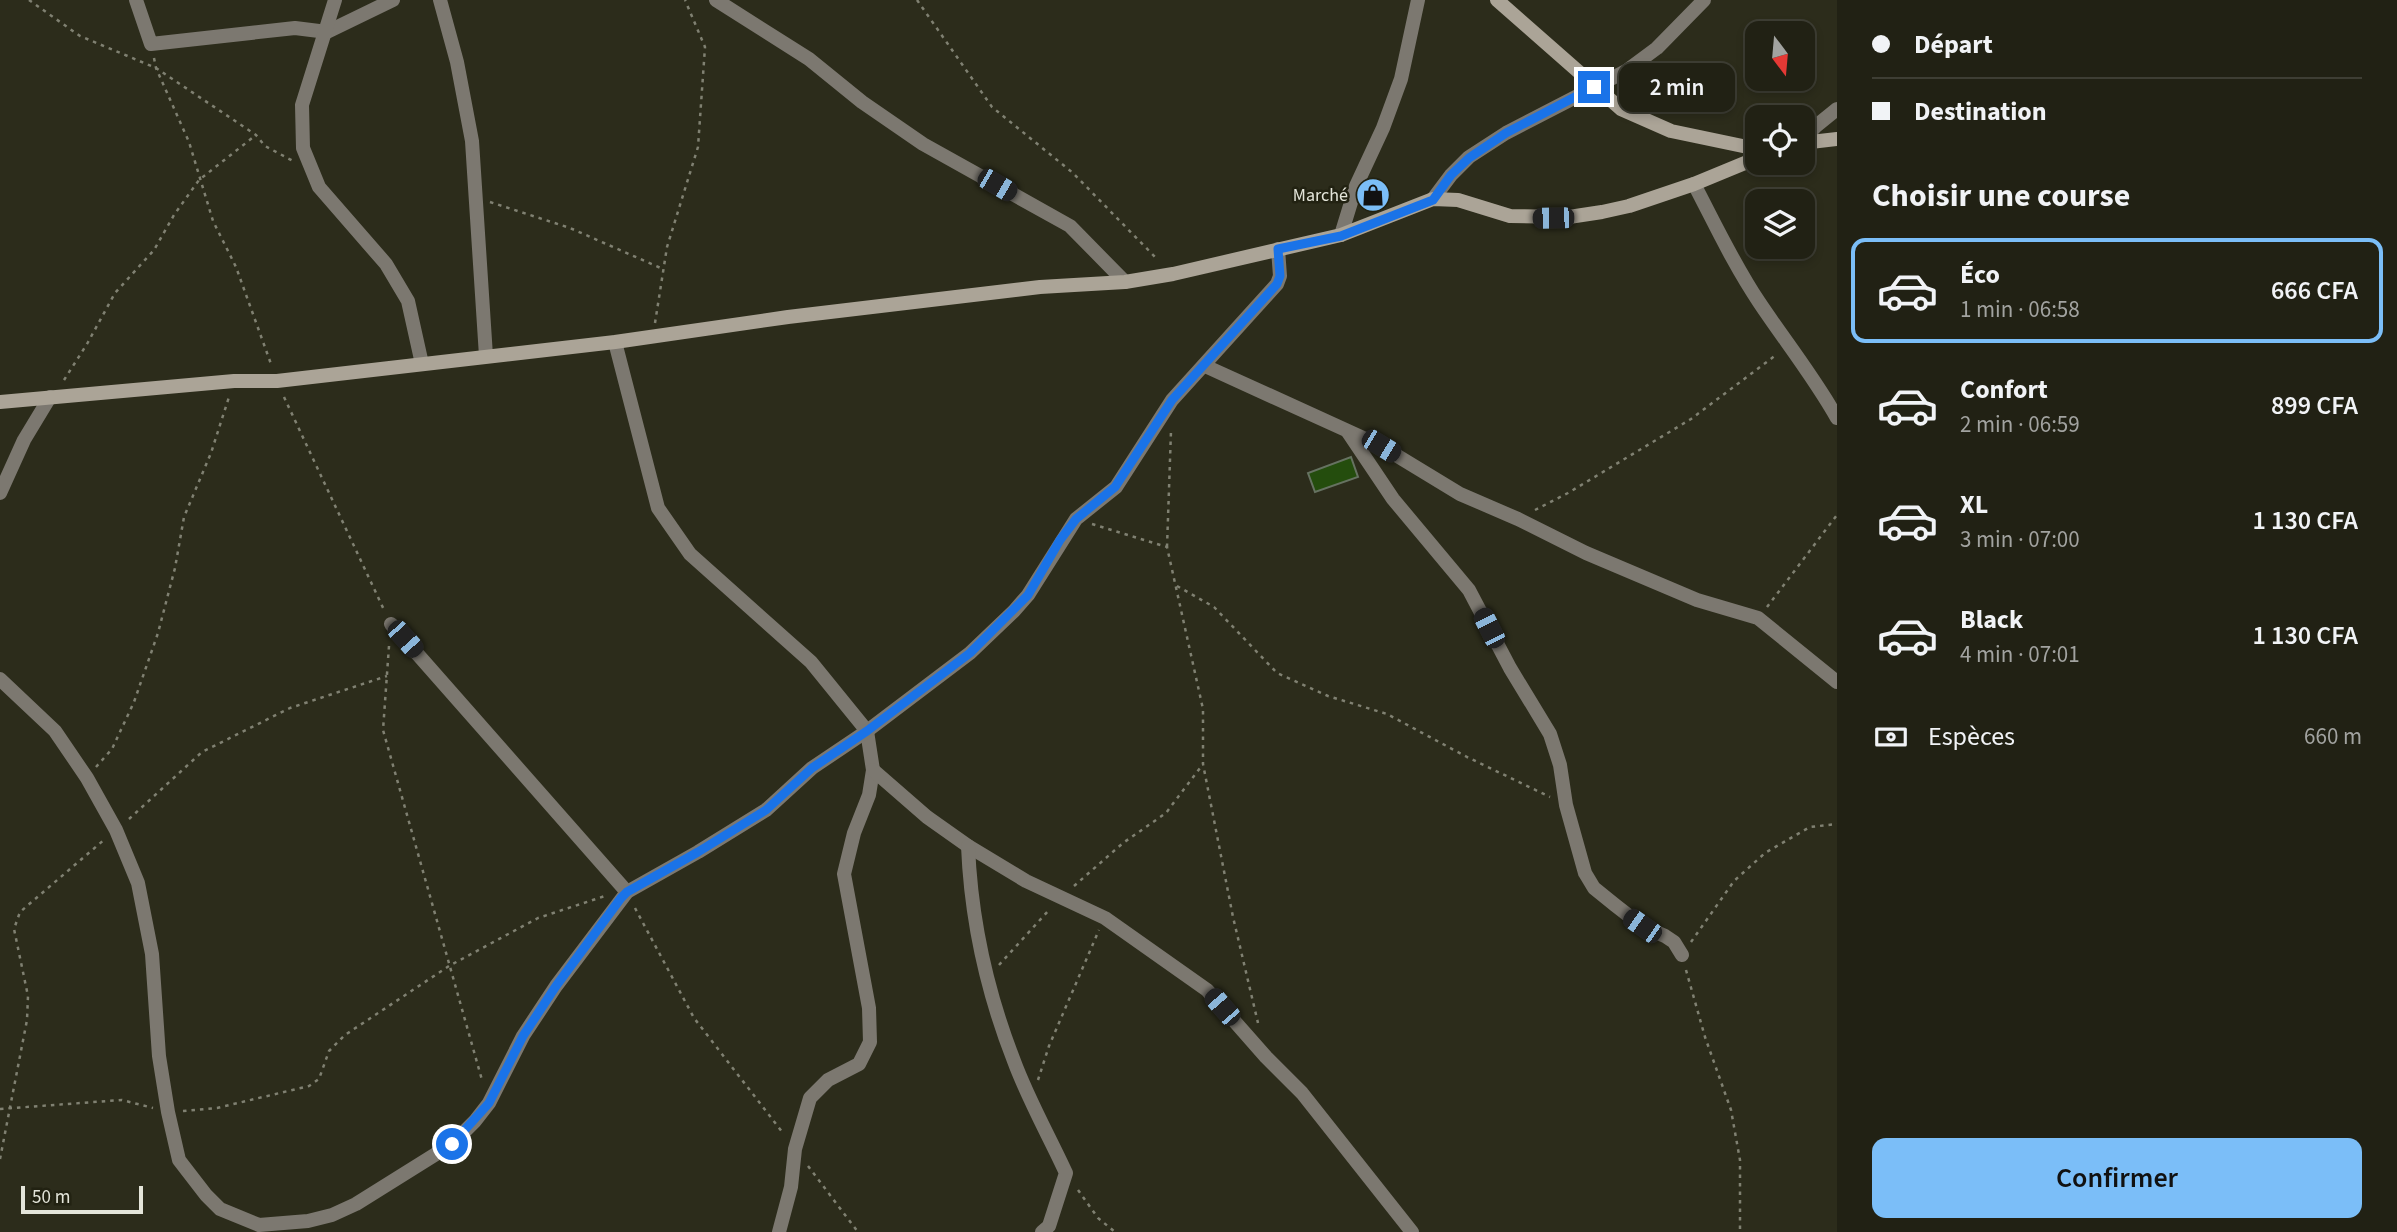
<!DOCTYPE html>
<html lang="fr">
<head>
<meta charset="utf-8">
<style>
  :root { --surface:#212114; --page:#2d2e22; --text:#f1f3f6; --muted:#a2a3a0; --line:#3e3e34; --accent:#7bbef8 }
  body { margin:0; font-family:"Source Sans 3",sans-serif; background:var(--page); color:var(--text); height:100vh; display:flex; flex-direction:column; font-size:26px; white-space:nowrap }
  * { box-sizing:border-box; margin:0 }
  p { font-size:23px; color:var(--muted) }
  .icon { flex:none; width:38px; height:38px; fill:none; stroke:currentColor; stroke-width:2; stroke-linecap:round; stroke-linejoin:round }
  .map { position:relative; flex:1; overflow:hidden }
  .sheet { display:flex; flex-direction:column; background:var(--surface); width:560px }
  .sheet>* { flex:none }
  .top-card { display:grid; align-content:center; height:154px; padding:0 35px; background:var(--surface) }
  .needle { width:46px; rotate:164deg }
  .tools { position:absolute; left:1745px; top:21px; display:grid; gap:14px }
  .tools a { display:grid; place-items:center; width:70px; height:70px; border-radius:14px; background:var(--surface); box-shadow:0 4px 10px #0003,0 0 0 2px var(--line); font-size:35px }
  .scale { position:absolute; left:21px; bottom:18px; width:122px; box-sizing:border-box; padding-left:7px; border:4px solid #e4e5da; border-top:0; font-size:19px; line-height:24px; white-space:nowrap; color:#e4e5da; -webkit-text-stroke:5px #222212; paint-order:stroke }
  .end { position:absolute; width:32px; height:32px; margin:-16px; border:9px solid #1a73e8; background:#fff; box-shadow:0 0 0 4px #fff }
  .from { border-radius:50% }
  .bubble { position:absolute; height:49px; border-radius:14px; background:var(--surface); box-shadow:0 4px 10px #0003,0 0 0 2px var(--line); font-size:23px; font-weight:600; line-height:49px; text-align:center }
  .car { position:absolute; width:21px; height:42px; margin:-21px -10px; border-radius:9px; box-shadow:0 0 5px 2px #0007; background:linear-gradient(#222 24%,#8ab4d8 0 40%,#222 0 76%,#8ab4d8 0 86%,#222 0) }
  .top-card b { display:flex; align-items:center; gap:24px; height:66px; font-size:26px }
  .top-card b+b { border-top:2px solid var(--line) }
  .top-card i { width:18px; height:18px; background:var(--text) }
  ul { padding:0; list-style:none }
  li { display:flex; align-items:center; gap:21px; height:105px; margin:0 14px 10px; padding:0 21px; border:4px solid transparent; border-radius:14px }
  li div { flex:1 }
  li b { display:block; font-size:26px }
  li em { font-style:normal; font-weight:600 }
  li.selected { border-color:var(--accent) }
  li>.icon { width:63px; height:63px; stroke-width:1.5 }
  h2 { padding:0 35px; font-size:32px; line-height:84px }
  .pay { display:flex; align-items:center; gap:18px; height:77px; padding:0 35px; font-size:26px }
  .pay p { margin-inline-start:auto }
  .cta { display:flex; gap:14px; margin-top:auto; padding:14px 35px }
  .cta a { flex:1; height:80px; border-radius:14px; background:var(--accent); color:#111; font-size:28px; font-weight:600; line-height:80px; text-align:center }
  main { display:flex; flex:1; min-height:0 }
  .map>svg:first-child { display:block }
  .building { fill:#244d0d; stroke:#667261; stroke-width:2 }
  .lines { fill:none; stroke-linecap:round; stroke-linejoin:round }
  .path { stroke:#808172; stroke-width:2.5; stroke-dasharray:3.5 5; stroke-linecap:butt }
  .street { stroke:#7c7870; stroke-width:14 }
  .secondary { stroke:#aba497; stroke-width:14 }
  .route { stroke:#1a73e8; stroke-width:9 }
  .labels { text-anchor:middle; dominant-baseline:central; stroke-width:5; stroke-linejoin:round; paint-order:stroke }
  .poi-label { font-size:18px; fill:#e4e5da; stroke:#222212; text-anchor:end }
</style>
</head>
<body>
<main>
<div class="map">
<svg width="1837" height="1232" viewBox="0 0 1837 1232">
  <rect width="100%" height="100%" fill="#2c2c1b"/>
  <!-- building -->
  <polygon class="building" points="1351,457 1358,477 1315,492 1308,473"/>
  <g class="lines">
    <!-- path -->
    <g class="path">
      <polyline points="29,0 80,36 156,68 256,135 265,146 293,161"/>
      <polyline points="917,0 992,107 1073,173 1158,260"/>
      <polyline points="154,58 156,68 189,142 213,221 236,267 271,364"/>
      <polyline points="490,202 570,228 663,269"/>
      <polyline points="655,323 667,247 698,147 705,47 685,0"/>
      <polyline points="64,380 87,344 115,293 154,250 174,215 199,180 256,135"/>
      <polyline points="284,397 385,612"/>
      <polyline points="1535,510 1568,493 1691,419 1776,355"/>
      <polyline points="1092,524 1167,547 1203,709 1203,764 1233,917 1258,1023"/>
      <polyline points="1167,547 1171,431"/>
      <polyline points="1177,586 1214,607 1277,673 1328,696 1387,714 1467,757 1550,797"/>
      <polyline points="1767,607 1837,515"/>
      <polyline points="389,646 383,730 482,1080"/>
      <polyline points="96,767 112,749 134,702 158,633 175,568 184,517 211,453 229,397"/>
      <polyline points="129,819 202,752 290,708 387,676"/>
      <polyline points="1074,886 1123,843 1166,813 1203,764"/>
      <polyline points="635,908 694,1018 783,1133"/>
      <polyline points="1691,942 1734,881 1765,853 1810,827 1837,824"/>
      <polyline points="999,965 1049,910"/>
      <polyline points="1686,970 1705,1037 1731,1110 1740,1160 1740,1232"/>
      <polyline points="1038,1080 1049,1046 1099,930"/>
      <polyline points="0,1109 122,1100 153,1108"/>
      <polyline points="183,1111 217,1108 309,1086 319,1079 329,1051 345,1035 449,966 538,918 605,896"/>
      <polyline points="0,1159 27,1020 28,996 14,929 20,912 105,839"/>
      <polyline points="808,1166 858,1232"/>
      <polyline points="1078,1190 1098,1218 1115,1232"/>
    </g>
    <!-- street -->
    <g class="street">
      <polyline points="136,0 151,44 295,28 327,32 393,0"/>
      <polyline points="335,0 302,105 303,148 319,187 386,264 408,301 422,364"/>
      <polyline points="440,0 457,62 472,141 486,356"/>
      <polyline points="716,0 809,59 862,102 923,144 1070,226 1125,282"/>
      <polyline points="1802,141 1816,126 1837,109"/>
      <path d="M1694,184C1715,224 1734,265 1759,302C1785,341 1814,377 1837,418"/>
      <polyline points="1433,199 1451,175 1469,157 1506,133 1626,71 1657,48 1704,0"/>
      <polyline points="1341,235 1356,186 1383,128 1401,79 1418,0"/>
      <polyline points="615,342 658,508 690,554 811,662 867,731 873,770 869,795 854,833 844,874 869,1008 870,1042 859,1064 828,1080 810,1098 795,1149 791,1187 779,1232"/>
      <polyline points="1205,366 1381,446 1460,494 1518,519 1586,553 1697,600 1758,618 1837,682"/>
      <polyline points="1348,432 1393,499 1469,590 1510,668 1550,734 1560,765 1566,805 1585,873 1594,888 1615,905 1642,926 1665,936 1674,942 1682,955"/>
      <polyline points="0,493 24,440 50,397"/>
      <polyline points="391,624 627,892"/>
      <polyline points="0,679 55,731 87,778 116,830 138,883 152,954 159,1056 168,1112 179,1160 206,1195 220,1209 259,1225 308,1221 332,1215 356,1204 452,1144 475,1121 489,1103 523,1036 556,986 627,892 698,852 766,810 812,768 867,731 970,653 1014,611 1028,595 1076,519 1116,487 1172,400 1277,284 1280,276 1278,249"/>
      <polyline points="873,770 927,817 968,846 1026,881 1105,918 1207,990 1266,1057 1302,1093 1412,1232"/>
      <path d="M968,846C971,919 987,992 1014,1061C1028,1099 1049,1136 1066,1173L1049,1226L1042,1232"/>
    </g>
    <!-- secondary -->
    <g class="secondary">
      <polyline points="1497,0 1621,109 1671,131 1757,149"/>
      <polyline points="1802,143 1837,139"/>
      <polyline points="0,402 234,381 277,381 615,342 788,317 1040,287 1125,282 1173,274 1341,235 1433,199 1458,200 1510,216 1569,217 1602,212 1629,206 1694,184 1757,158"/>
    </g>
  </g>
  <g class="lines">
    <!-- route -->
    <polyline class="route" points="452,1144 489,1103 523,1036 556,986 621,898 627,892 698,852 766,810 812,768 867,731 970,653 1028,595 1060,540 1076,519 1115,487 1172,400 1277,284 1280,276 1278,249 1341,236 1433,200 1451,175 1469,158 1506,133 1594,87"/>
  </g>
  <!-- icons -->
  <defs>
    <g id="shop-disc" transform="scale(1.75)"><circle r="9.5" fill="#7bbef8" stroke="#222212"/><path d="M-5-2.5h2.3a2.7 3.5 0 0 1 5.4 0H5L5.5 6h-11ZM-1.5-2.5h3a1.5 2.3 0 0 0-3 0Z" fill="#111"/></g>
  </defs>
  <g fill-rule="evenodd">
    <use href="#shop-disc" x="1373" y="195"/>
  </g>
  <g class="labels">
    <!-- poi labels -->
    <g class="poi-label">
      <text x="1348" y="195">Marché</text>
    </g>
  </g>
</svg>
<div class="tools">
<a><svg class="needle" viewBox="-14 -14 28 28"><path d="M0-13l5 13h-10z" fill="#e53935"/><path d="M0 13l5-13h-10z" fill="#a2a3a0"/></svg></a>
<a><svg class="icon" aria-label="locate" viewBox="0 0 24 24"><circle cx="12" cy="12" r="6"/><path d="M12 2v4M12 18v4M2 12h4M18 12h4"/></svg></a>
<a><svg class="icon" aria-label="layers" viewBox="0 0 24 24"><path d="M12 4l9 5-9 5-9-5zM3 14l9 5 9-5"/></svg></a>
</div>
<div class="scale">50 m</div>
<i class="end from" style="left:452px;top:1144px"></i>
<i class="end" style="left:1594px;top:87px"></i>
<div class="bubble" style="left:1619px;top:63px;width:116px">2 min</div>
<i class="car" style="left:997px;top:185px;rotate:120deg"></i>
<i class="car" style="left:1553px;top:218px;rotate:269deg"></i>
<i class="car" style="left:1381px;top:446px;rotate:121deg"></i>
<i class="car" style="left:1489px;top:628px;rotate:333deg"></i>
<i class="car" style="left:405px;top:639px;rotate:138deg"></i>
<i class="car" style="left:1642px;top:926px;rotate:305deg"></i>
<i class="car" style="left:1222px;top:1007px;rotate:319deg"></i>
</div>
<section class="sheet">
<div class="top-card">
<b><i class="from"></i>Départ</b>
<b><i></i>Destination</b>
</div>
<h2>Choisir une course</h2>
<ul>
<li class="selected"><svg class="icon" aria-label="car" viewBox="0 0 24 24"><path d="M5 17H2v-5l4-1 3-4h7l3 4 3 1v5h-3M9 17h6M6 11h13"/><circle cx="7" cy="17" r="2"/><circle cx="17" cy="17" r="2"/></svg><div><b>Éco</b><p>1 min · 06:58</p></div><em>666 CFA</em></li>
<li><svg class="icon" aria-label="car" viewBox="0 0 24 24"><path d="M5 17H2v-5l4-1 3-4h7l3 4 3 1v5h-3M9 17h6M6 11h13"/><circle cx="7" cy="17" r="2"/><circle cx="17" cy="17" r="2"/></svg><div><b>Confort</b><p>2 min · 06:59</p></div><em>899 CFA</em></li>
<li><svg class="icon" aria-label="car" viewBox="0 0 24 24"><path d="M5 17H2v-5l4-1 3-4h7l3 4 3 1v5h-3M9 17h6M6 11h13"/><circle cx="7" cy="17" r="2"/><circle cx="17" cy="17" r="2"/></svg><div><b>XL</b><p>3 min · 07:00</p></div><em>1 130 CFA</em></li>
<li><svg class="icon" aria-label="car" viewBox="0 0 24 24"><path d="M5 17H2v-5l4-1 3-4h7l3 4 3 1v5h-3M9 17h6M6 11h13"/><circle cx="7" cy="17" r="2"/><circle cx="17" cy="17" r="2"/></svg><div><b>Black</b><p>4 min · 07:01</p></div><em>1 130 CFA</em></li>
</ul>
<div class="pay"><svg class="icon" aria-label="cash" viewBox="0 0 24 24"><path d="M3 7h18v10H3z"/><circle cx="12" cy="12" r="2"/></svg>Espèces<p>660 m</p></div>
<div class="cta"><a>Confirmer</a></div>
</section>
</main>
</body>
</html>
